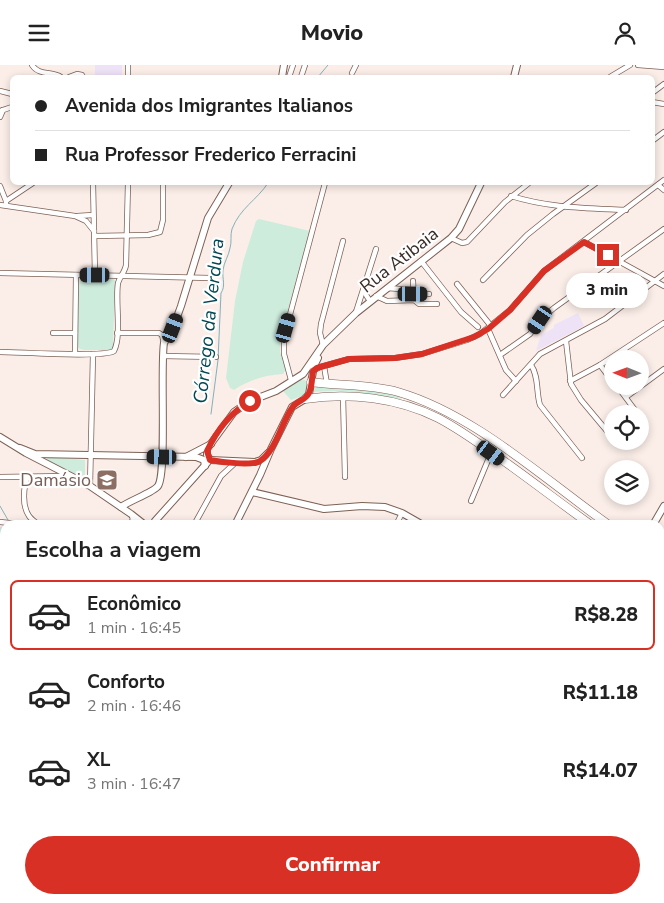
<!DOCTYPE html>
<html lang="pt">
<head>
<meta charset="utf-8">
<style>
  :root { --surface:#fff; --page:#f2f2f2; --text:#222; --muted:#767676; --line:#e0e0e0; --accent:#d93025 }
  body { margin:0; font-family:"Nunito Sans",sans-serif; background:var(--page); color:var(--text); height:100vh; display:flex; flex-direction:column; font-size:19px; white-space:nowrap }
  * { box-sizing:border-box; margin:0 }
  p { font-size:16px; color:var(--muted) }
  .icon { flex:none; width:28px; height:28px; fill:none; stroke:currentColor; stroke-width:2; stroke-linecap:round; stroke-linejoin:round }
  .map { position:relative; flex:1; overflow:hidden }
  .sheet { position:absolute; left:0px; top:455px; width:665px; height:384px; display:flex; flex-direction:column; background:var(--surface); border-radius:15px 15px 0 0; box-shadow:0 2px 8px #0003 }
  .sheet>* { flex:none }
  .guide { position:absolute; left:10px; top:10px; width:645px; height:110px; border-radius:8px; box-shadow:0 2px 8px #0003; display:grid; align-content:center; height:110px; padding:0 25px; background:var(--surface) }
  .needle { width:32px; rotate:271deg }
  .buttons { position:absolute; left:604px; top:285px; display:grid; gap:10px }
  .buttons a { display:grid; place-items:center; width:45px; height:45px; border-radius:50%; background:var(--surface); box-shadow:0 2px 8px #0003; font-size:25px }
  .end { position:absolute; width:22px; height:22px; margin:-11px; border:6px solid #d93025; background:#fff; box-shadow:0 0 0 2px #fff }
  .from { border-radius:50% }
  .bubble { position:absolute; height:35px; border-radius:18px; background:var(--surface); box-shadow:0 2px 8px #0003; font-size:16px; font-weight:800; line-height:35px; text-align:center }
  .car { position:absolute; width:15px; height:30px; margin:-15px -8px; border-radius:6px; box-shadow:0 0 4px 1px #0007; background:linear-gradient(#222 24%,#8ab4d8 0 40%,#222 0 76%,#8ab4d8 0 86%,#222 0) }
  .guide b { display:flex; align-items:center; gap:18px; height:48px; font-size:19px }
  .guide b+b { border-top:1px solid var(--line) }
  .guide i { width:12px; height:12px; background:var(--text) }
  ul { padding:0; list-style:none }
  li { display:flex; align-items:center; gap:15px; height:70px; margin:0 10px 8px; padding:0 15px; border:2px solid transparent; border-radius:8px }
  li div { flex:1 }
  li b { display:block; font-size:19px }
  li em { font-style:normal; font-weight:800 }
  li.on { border-color:var(--accent) }
  li>.icon { width:45px; height:45px; stroke-width:1.5 }
  h2 { padding:0 25px; font-size:22px; line-height:60px }
  .action { display:flex; gap:10px; margin-top:auto; padding:10px 25px }
  .action a { flex:1; height:58px; border-radius:30px; background:var(--accent); color:#fff; font-size:20px; font-weight:800; line-height:58px; text-align:center }
  header { display:flex; justify-content:space-between; align-items:center; height:65px; padding:0 25px; background:var(--surface); font-size:22px; font-weight:800 }
  .map>svg:first-child { display:block }
  .education { fill:#eee2f6 }
  .green { fill:#cdecdc }
  .lines { fill:none; stroke-linecap:round; stroke-linejoin:round }
  .stream { stroke:#83b0ba; stroke-width:1 }
  .street-casing { stroke:#7c6156; stroke-width:6 }
  .secondary-casing { stroke:#7c6156; stroke-width:8 }
  .primary-casing { stroke:#7c6156; stroke-width:9 }
  .street { stroke:#fff; stroke-width:4.5 }
  .secondary { stroke:#fff; stroke-width:6 }
  .primary { stroke:#fff; stroke-width:8 }
  .route { stroke:#d93025; stroke-width:6 }
  .labels { text-anchor:middle; dominant-baseline:central; stroke-width:4.5; stroke-linejoin:round; paint-order:stroke }
  .street-label { font-size:18px; fill:#382c27; stroke:#fefefe }
  .education-label { font-size:18px; fill:#785e54; stroke:#fefefe; text-anchor:end }
  .water-label { font-size:19px; font-style:italic; fill:#004752; stroke:#fefefe }
</style>
</head>
<body>
<header><svg class="icon" aria-label="menu" viewBox="0 0 24 24"><path d="M4 6h16M4 12h16M4 18h16"/></svg>Movio<svg class="icon" aria-label="person" viewBox="0 0 24 24"><circle cx="12" cy="8" r="4"/><path d="M4 21q1-7 8-7t8 7"/></svg></header>
<div class="map">
<svg width="664" height="838" viewBox="0 0 664 838">
  <rect width="100%" height="100%" fill="#fbeee9"/>
  <!-- education -->
  <g class="education">
    <rect x="95" y="0" width="27" height="12"/>
    <polygon points="578,248 584,261 536,286 541,270 554,263 554,260"/>
  </g>
  <!-- green -->
  <g class="green">
    <path d="M259,154L310,166L281,270L280,287L286,304L283,309C265,310 249,315 234,325L230,323L226,313L235,236L243,197L256,156Z"/>
    <polygon points="82,213 113,213 115,215 113,281 111,285 84,285 80,284 77,281 78,219"/>
    <polygon points="300,314 305,315 309,323 305,330 291,335 283,326"/>
    <path d="M313,321L357,324L401,331L399,335C372,328 342,324 314,327Z"/>
    <polygon points="48,391 85,395 85,414 47,395"/>
    <polygon points="0,462 5,462 5,557 0,551"/>
  </g>
  <g class="lines">
    <!-- stream -->
    <g class="stream">
      <polyline points="318,12 328,0"/>
      <path d="M211,349L218,295L221,228C226,221 222,214 223,205C224,197 229,190 230,183C232,177 230,170 232,164C240,143 257,135 268,118"/>
      <polyline points="0,441 8,455"/>
      <polyline points="47,834 49,838"/>
    </g>
    <!-- street casing -->
    <g class="street-casing">
      <g id="street">
        <path d="M32,0C39,11 52,6 61,12"/>
        <polyline points="638,0 664,2"/>
        <polyline points="352,8 356,0"/>
        <polyline points="69,12 77,9 82,10 83,12"/>
        <polyline points="128,12 128,0"/>
        <polyline points="289,12 293,0"/>
        <polyline points="301,12 305,0"/>
        <polyline points="610,12 630,0"/>
        <polyline points="0,26 12,29"/>
        <polyline points="652,28 664,19"/>
        <polyline points="652,37 664,39"/>
        <polyline points="0,46 12,42"/>
        <polyline points="0,52 3,45"/>
        <polyline points="652,76 664,67"/>
        <polyline points="93,118 95,210"/>
        <polyline points="658,120 664,125"/>
        <polyline points="0,121 6,136"/>
        <path d="M511,131C549,143 587,143 626,145"/>
        <polyline points="0,140 75,151 86,156 94,166"/>
        <polyline points="6,140 6,136 33,118"/>
        <polyline points="77,151 93,150"/>
        <polyline points="95,171 148,170 160,167 163,155 163,118"/>
        <polyline points="451,173 462,178 467,177 505,137 529,118"/>
        <polyline points="584,177 664,221"/>
        <polyline points="421,196 461,247 478,262"/>
        <polyline points="0,208 210,213"/>
        <polyline points="483,215 527,170 553,149 596,118"/>
        <polyline points="413,216 414,235"/>
        <polyline points="457,219 491,261"/>
        <polyline points="365,223 366,230 370,236"/>
        <polyline points="387,223 413,225"/>
        <polyline points="413,229 429,229"/>
        <polyline points="376,231 387,236 414,235 419,239 437,239"/>
        <polyline points="356,247 376,184"/>
        <polyline points="488,264 506,305 516,316"/>
        <polyline points="53,268 75,268"/>
        <polyline points="117,268 159,268 162,270 164,278"/>
        <polyline points="566,276 571,319 581,335 612,372"/>
        <polyline points="323,280 320,268 321,259 343,176"/>
        <path d="M0,287C19,287 103,293 114,286C122,270 115,237 118,218C120,211 125,207 126,200L128,118"/>
        <polyline points="75,289 76,210"/>
        <polyline points="500,290 530,269 540,255 554,243 664,164"/>
        <polyline points="163,291 216,292"/>
        <path d="M531,300C539,311 536,328 540,340L582,393"/>
        <polyline points="600,300 612,316"/>
        <polyline points="324,301 327,319"/>
        <polyline points="313,306 320,302 349,294 395,293 422,289 467,275 480,269 510,245 544,206 664,115"/>
        <polyline points="291,315 284,289 284,272 325,118"/>
        <polyline points="570,316 600,300 664,258"/>
        <polyline points="617,321 638,349"/>
        <polyline points="503,330 540,289 605,254 664,209"/>
        <polyline points="343,331 345,412"/>
        <polyline points="626,332 664,304"/>
        <path d="M28,411C23,422 22,441 29,451C31,454 35,457 38,459"/>
        <polyline points="0,412 69,411"/>
        <polyline points="90,421 93,289"/>
        <polyline points="471,436 491,388"/>
        <polyline points="0,457 19,459 115,460 130,458 133,455 132,450"/>
        <polyline points="194,460 221,411 236,397"/>
        <polyline points="396,460 402,448"/>
        <polyline points="0,590 5,588"/>
        <polyline points="660,596 664,595"/>
        <polyline points="0,622 5,622"/>
        <polyline points="0,632 0,651"/>
        <polyline points="660,677 664,675"/>
        <polyline points="660,725 664,739"/>
        <polyline points="660,764 664,760"/>
        <polyline points="222,838 227,834"/>
        <polyline points="298,838 300,834"/>
        <polyline points="463,838 495,834"/>
        <polyline points="516,838 518,834"/>
        <polyline points="563,838 565,834"/>
        <polyline points="613,838 615,834"/>
      </g>
    </g>
    <!-- secondary casing -->
    <g class="secondary-casing">
      <g id="secondary">
        <polyline points="282,12 284,0"/>
        <polyline points="514,12 517,0"/>
        <polyline points="0,372 26,388 90,421 131,449 145,460"/>
        <polyline points="20,383 35,389 196,392 204,395 205,401"/>
        <polyline points="186,392 211,379"/>
        <polyline points="210,395 207,390 207,384 234,347 250,336 276,326 303,309 323,280 356,248 451,173 459,164 481,118"/>
        <polyline points="210,395 255,397 261,395 268,388"/>
        <polyline points="252,427 324,444 362,441 385,442 402,448 423,460"/>
        <path d="M121,442C129,436 154,427 158,421C167,409 160,302 164,278L173,263L181,241L208,153L229,118"/>
        <polyline points="155,456 207,398"/>
        <polyline points="235,460 260,410 271,384 292,342 305,334 309,329 314,301 318,293"/>
        <polyline points="653,460 664,441"/>
        <polyline points="660,544 664,547"/>
        <polyline points="660,634 664,632"/>
        <polyline points="103,834 103,838"/>
        <polyline points="174,834 174,838"/>
        <polyline points="153,838 153,834"/>
        <polyline points="276,838 281,834"/>
        <polyline points="286,838 291,834"/>
        <polyline points="369,838 379,834"/>
      </g>
    </g>
    <!-- primary casing -->
    <g class="primary-casing">
      <g id="primary">
        <path d="M311,317C340,321 369,319 398,327C474,349 544,414 609,460"/>
        <path d="M305,334C349,327 398,333 438,353C463,366 485,383 508,399C536,419 563,440 591,460"/>
        <polyline points="660,507 664,511"/>
        <polyline points="660,523 664,528"/>
        <polyline points="660,784 664,781"/>
        <polyline points="660,799 664,795"/>
        <polyline points="627,838 629,834"/>
        <polyline points="638,838 641,834"/>
      </g>
    </g>
    <!-- street -->
    <use href="#street" class="street"/>
    <!-- secondary -->
    <use href="#secondary" class="secondary"/>
    <!-- primary -->
    <use href="#primary" class="primary"/>
  </g>
  <g class="lines">
    <!-- route -->
    <path class="route" d="M250,336C230,348 217,365 207,386L210,395C221,397 252,401 260,396C275,387 282,357 292,343C296,336 305,336 309,328C312,322 312,313 313,306L317,303L349,294L395,293L422,289L474,272L488,264L510,245L544,206L584,177L608,190"/>
  </g>
  <!-- icons -->
  <defs>
    <g id="university-square" transform="scale(1.125)"><rect x="-9" y="-9" width="18" height="18" rx="4" fill="#8d6e63" stroke="#fefefe"/><path d="M0-5L7-2L0 1L-7-2ZM-4 1L0 2.5L4 1V4Q0 6-4 4Z" fill="#fff"/></g>
  </defs>
  <g fill-rule="evenodd">
    <use href="#university-square" x="107" y="415"/>
  </g>
  <g class="labels">
    <!-- street labels -->
    <g class="street-label">
      <text transform="translate(399 195) rotate(-38)">Rua Atibaia</text>
    </g>
    <!-- education labels -->
    <g class="education-label">
      <text x="91" y="415">Damásio</text>
    </g>
    <!-- water labels -->
    <g class="water-label">
      <text transform="translate(209 256) rotate(-84)">Córrego da Verdura</text>
    </g>
  </g>
</svg>
<div class="buttons">
<a><svg class="needle" viewBox="-14 -14 28 28"><path d="M0-13l5 13h-10z" fill="#e53935"/><path d="M0 13l5-13h-10z" fill="#767676"/></svg></a>
<a><svg class="icon" aria-label="locate" viewBox="0 0 24 24"><circle cx="12" cy="12" r="6"/><path d="M12 2v4M12 18v4M2 12h4M18 12h4"/></svg></a>
<a><svg class="icon" aria-label="layers" viewBox="0 0 24 24"><path d="M12 4l9 5-9 5-9-5zM3 14l9 5 9-5"/></svg></a>
</div>
<i class="end from" style="left:250px;top:336px"></i>
<i class="end" style="left:608px;top:190px"></i>
<div class="bubble" style="left:566px;top:208px;width:82px">3 min</div>
<i class="car" style="left:95px;top:210px;rotate:270deg"></i>
<i class="car" style="left:413px;top:229px;rotate:90deg"></i>
<i class="car" style="left:540px;top:255px;rotate:214deg"></i>
<i class="car" style="left:173px;top:263px;rotate:21deg"></i>
<i class="car" style="left:286px;top:263px;rotate:16deg"></i>
<i class="car" style="left:491px;top:388px;rotate:126deg"></i>
<i class="car" style="left:162px;top:392px;rotate:271deg"></i>
<div class="guide">
<b><i class="from"></i>Avenida dos Imigrantes Italianos</b>
<b><i></i>Rua Professor Frederico Ferracini</b>
</div>
<section class="sheet">
<h2>Escolha a viagem</h2>
<ul>
<li class="on"><svg class="icon" aria-label="car" viewBox="0 0 24 24"><path d="M5 17H2v-5l4-1 3-4h7l3 4 3 1v5h-3M9 17h6M6 11h13"/><circle cx="7" cy="17" r="2"/><circle cx="17" cy="17" r="2"/></svg><div><b>Econômico</b><p>1 min · 16:45</p></div><em>R$8.28</em></li>
<li><svg class="icon" aria-label="car" viewBox="0 0 24 24"><path d="M5 17H2v-5l4-1 3-4h7l3 4 3 1v5h-3M9 17h6M6 11h13"/><circle cx="7" cy="17" r="2"/><circle cx="17" cy="17" r="2"/></svg><div><b>Conforto</b><p>2 min · 16:46</p></div><em>R$11.18</em></li>
<li><svg class="icon" aria-label="car" viewBox="0 0 24 24"><path d="M5 17H2v-5l4-1 3-4h7l3 4 3 1v5h-3M9 17h6M6 11h13"/><circle cx="7" cy="17" r="2"/><circle cx="17" cy="17" r="2"/></svg><div><b>XL</b><p>3 min · 16:47</p></div><em>R$14.07</em></li>
</ul>
<div class="action"><a>Confirmar</a></div>
</section>
</div>
</body>
</html>
